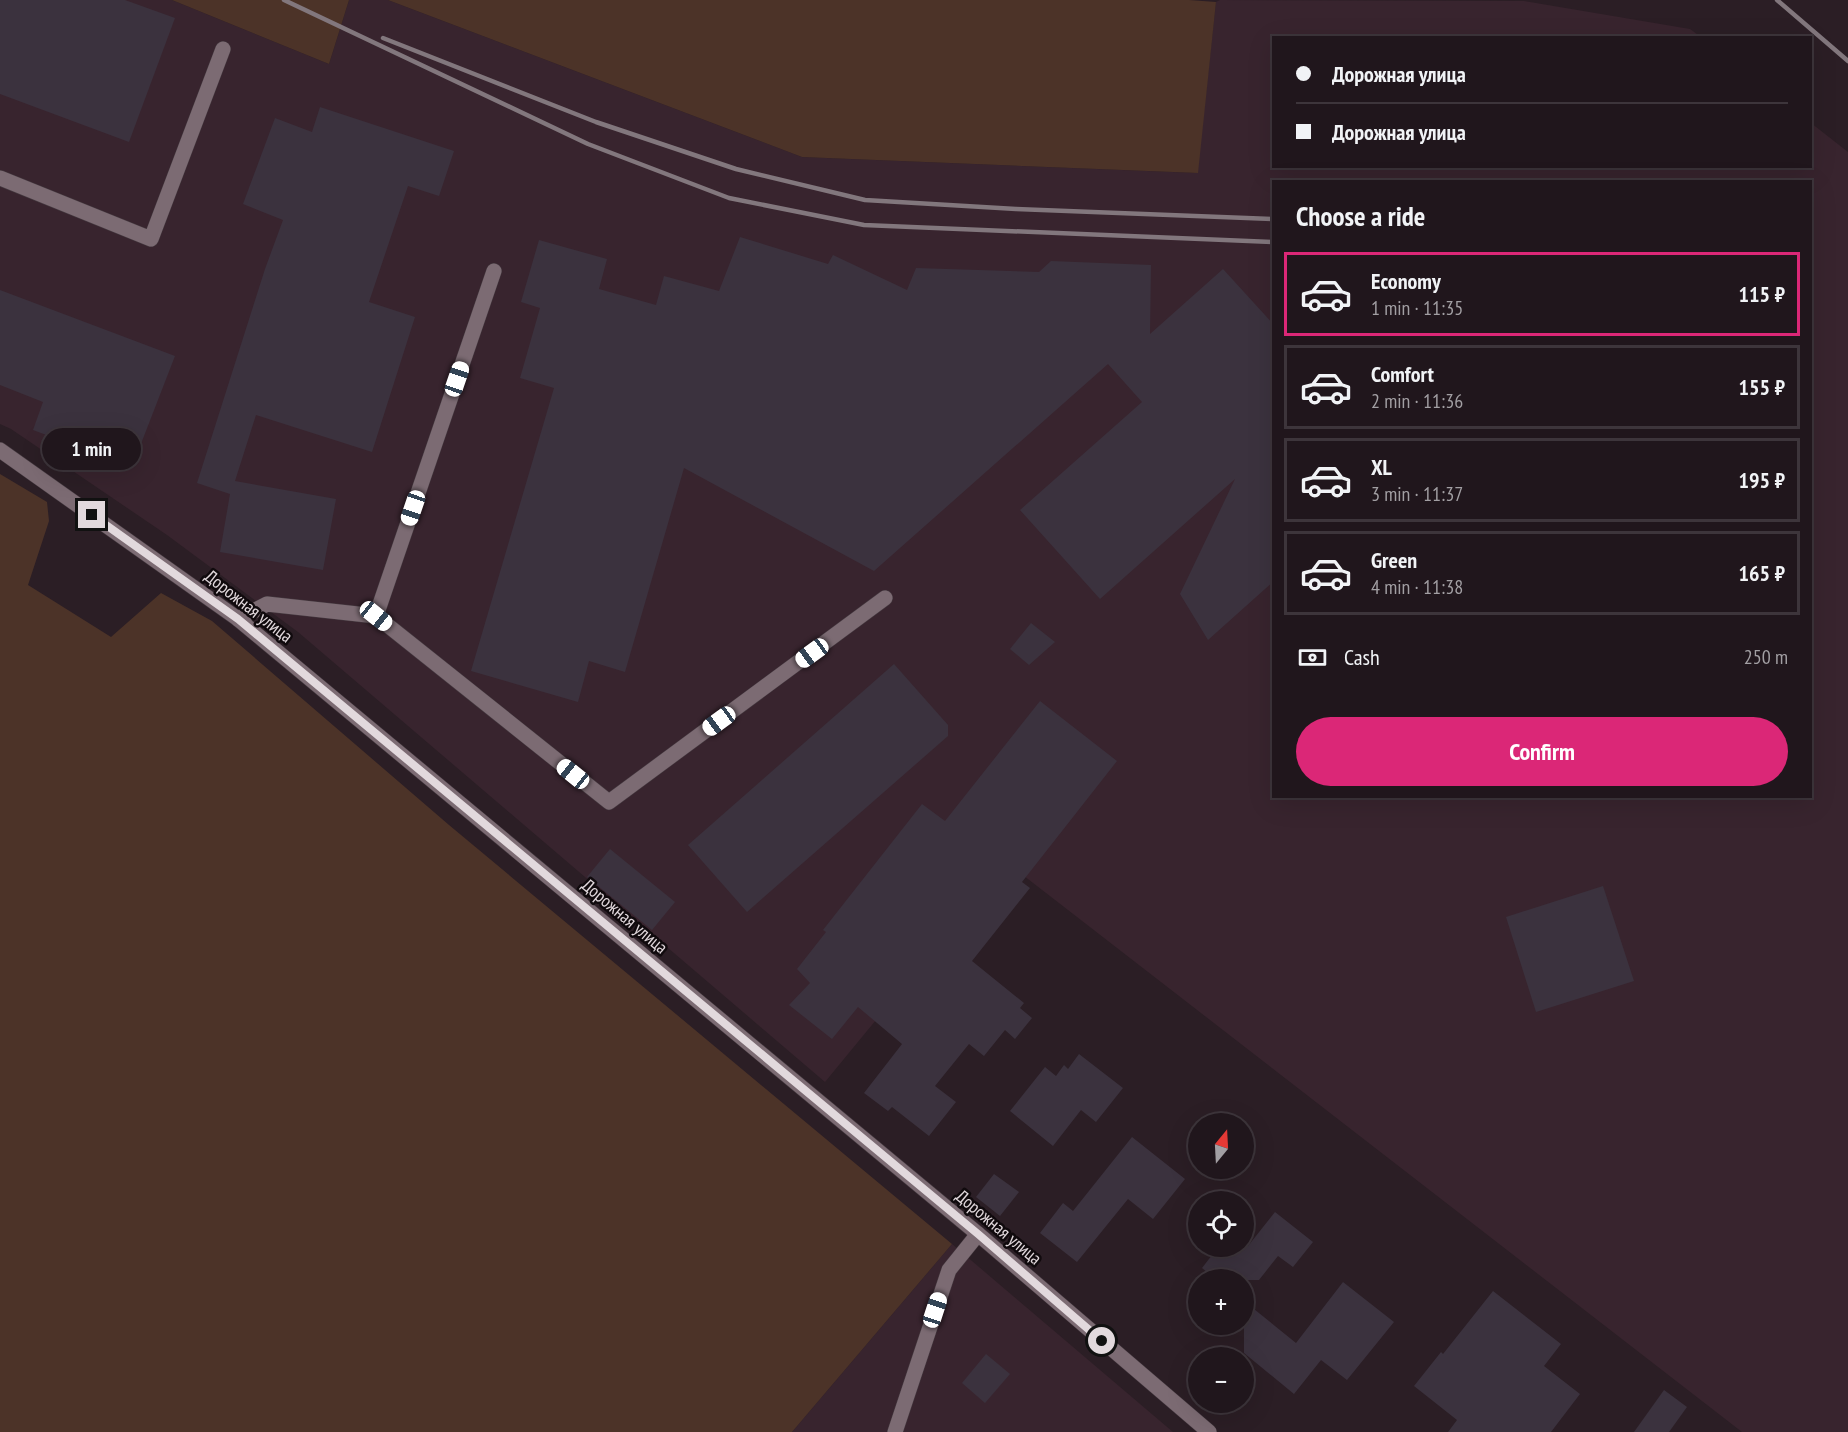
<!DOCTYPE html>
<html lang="en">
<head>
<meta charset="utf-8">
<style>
  :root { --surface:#20161c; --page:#2d2329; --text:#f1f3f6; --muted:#a29fa3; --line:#3d353b; --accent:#db2777 }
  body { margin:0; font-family:"PT Sans Narrow",sans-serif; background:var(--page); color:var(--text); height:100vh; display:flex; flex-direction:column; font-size:22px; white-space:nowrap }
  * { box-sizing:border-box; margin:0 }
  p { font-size:20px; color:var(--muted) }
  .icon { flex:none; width:33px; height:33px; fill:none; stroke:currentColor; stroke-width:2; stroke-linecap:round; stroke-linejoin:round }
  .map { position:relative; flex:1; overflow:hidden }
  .details { position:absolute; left:1272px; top:180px; width:540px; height:618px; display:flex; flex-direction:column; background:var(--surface); border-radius:0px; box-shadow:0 6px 24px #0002,0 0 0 2px var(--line) }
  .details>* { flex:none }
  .hud { position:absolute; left:1272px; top:36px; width:540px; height:132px; border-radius:0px; box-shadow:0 6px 24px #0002,0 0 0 2px var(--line); display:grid; align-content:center; height:132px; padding:0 24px; background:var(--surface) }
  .needle { width:39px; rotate:18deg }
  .fabs { position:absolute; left:1188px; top:1113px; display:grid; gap:12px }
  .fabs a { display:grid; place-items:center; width:66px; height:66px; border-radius:50%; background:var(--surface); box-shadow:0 6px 24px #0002,0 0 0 2px var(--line); font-size:30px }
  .end { position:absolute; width:27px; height:27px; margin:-14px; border:8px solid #e2d9dd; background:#111; box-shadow:0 0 0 3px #111 }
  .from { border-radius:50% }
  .bubble { position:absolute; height:42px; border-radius:21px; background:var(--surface); box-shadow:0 6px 24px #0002,0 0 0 2px var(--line); font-size:20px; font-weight:700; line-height:42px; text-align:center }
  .car { position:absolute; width:18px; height:36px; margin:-18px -9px; border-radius:8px; box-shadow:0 0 4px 2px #0007; background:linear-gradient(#fff 24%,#345 0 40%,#fff 0 76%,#345 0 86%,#fff 0) }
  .hud b { display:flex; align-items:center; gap:21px; height:57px; font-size:22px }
  .hud b+b { border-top:2px solid var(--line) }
  .hud i { width:15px; height:15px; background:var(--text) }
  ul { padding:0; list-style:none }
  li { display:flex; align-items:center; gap:18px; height:84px; margin:0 12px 9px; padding:0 12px; border:3px solid var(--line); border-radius:0px }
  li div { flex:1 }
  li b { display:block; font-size:22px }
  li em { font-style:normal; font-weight:700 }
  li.active { border-color:var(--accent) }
  li>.icon { width:54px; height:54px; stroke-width:1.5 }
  h2 { padding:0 24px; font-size:27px; line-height:72px }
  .pay { display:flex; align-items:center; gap:15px; height:66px; padding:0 24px; font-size:22px }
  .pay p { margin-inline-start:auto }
  .action { display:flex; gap:12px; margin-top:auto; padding:12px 24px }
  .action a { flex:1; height:69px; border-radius:36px; background:var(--accent); color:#fff; font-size:24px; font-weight:700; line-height:69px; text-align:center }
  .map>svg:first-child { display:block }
  .built { fill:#38242e; fill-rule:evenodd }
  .green { fill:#4c3328 }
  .building { fill:#3b323e }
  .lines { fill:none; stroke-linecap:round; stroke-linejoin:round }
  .lane-casing { stroke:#453a40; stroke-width:16 }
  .street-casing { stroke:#453a40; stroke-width:16 }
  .lane { stroke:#7c6b73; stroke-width:15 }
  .street { stroke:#7c6b73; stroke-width:15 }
  .rail { stroke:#82777d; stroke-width:4.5 }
  .route { stroke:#e2d9dd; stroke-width:8 }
  .labels { text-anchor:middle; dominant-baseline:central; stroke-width:5; stroke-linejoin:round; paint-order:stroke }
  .street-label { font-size:18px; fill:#e2d9dd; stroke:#100a0d }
</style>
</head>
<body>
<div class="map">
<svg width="1848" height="1432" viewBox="0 0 1848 1432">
  <rect width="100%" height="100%" fill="#2b1e25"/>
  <!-- built -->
  <g class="built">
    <path d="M0,0H172L329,64L349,0H388L802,157L1197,173L1216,2L1220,0L1524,1L1690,29L1701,37L1274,38V166H1810L1811,123L1848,152V1432H1742L1006,862L825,1082L298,632L167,535L11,429L0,424ZM1274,182H1810V796H1274Z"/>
    <polygon points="952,1244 1173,1432 792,1432"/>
  </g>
  <!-- green -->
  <g class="green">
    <polygon points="172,0 349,0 329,64"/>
    <polygon points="388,0 1189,0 1216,2 1198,173 802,157"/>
    <polygon points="0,474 47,502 49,521 28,585 111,637 161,593 212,621 449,825 952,1244 792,1432 0,1432"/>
  </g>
  <!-- building -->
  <g class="building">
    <polygon points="0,0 125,0 175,18 129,142 0,94"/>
    <polygon points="320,107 454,151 439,196 408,186 369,302 415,317 372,452 256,415 235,481 336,499 323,570 220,552 230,494 197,483 265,269 283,220 243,204 275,118 312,132"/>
    <polygon points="740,237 828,264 833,255 907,290 916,268 1039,272 1051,261 1151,265 1150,334 1223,269 1274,325 1274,581 1208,640 1180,594 1235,479 1100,599 1020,510 1142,402 1108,364 874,571 684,468 625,672 589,661 578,702 471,671 554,388 520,378 540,308 521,302 539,240 607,259 599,289 656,305 664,276 719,291"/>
    <polygon points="0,290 175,356 132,467 33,430 43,402 0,385"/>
    <polygon points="1031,623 1055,642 1029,665 1010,649"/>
    <polygon points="894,664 948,725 948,736 747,912 688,845"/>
    <polygon points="1040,701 1117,761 1022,882 1030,888 972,961 1024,1003 1020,1008 1032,1018 1015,1039 1005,1030 984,1056 969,1044 935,1086 956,1102 929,1136 892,1107 888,1111 864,1093 902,1044 858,1007 832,1039 789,1005 810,983 797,969 826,932 823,930 922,804 945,821"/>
    <polygon points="610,849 675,902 652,930 587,877"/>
    <polygon points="1603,886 1634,981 1536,1012 1506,917"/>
    <polygon points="1079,1054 1123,1088 1096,1122 1081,1110 1053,1146 1010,1111 1045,1067 1056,1076 1064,1065 1068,1069"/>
    <polygon points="1132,1137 1185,1179 1153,1219 1128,1199 1077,1262 1040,1233 1063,1203 1073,1211"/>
    <polygon points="994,1174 1019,1192 1000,1216 976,1197"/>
    <polygon points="1275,1212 1313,1242 1293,1267 1278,1256 1259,1280 1217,1280 1202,1268 1219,1246 1248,1246"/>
    <polygon points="1343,1282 1394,1322 1347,1380 1321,1360 1294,1394 1244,1353 1244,1301 1296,1343"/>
    <polygon points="1493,1291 1561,1344 1544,1366 1580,1394 1551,1432 1448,1432 1457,1420 1414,1386 1441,1352 1443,1354"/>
    <polygon points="986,1354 1010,1374 985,1403 962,1383"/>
    <polygon points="1664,1390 1687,1407 1669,1432 1634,1432"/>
  </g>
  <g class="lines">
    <!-- lane casing -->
    <g class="lane-casing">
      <g id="lane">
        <polyline points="0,178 151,239 223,49"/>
        <polyline points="494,271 376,616 609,802 885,598"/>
        <polyline points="238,619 267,604 376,616"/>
        <polyline points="895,1432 949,1270 978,1234"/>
      </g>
    </g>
    <!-- street casing -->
    <g class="street-casing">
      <polyline id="street" points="0,450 238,619 978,1234 1209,1432"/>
    </g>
    <!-- lane -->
    <use href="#lane" class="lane"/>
    <!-- street -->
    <use href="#street" class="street"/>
    <!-- rail -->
    <g class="rail">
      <polyline points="284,0 588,144 729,198 864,225 1274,242"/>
      <polyline points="1777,0 1848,61"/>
      <polyline points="383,38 596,122 736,169 865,200 1016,209 1274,219"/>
    </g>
  </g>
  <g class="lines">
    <!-- route -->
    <polyline class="route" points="92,515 238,619 978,1234 1102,1341"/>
  </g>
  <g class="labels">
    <!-- street labels -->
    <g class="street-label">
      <text transform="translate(249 606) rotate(38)">Дорожная улица</text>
      <text transform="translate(625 916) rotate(40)">Дорожная улица</text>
      <text transform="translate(999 1227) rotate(40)">Дорожная улица</text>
    </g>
  </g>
</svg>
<div class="fabs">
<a><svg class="needle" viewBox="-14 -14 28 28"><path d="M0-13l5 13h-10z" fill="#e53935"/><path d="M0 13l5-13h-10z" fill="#a29fa3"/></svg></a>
<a><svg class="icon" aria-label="locate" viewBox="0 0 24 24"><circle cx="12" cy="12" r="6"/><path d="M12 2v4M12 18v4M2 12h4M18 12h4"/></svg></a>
<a>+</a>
<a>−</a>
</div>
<i class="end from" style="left:1102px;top:1341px"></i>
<i class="end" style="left:92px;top:515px"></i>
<div class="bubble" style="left:42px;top:428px;width:99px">1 min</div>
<i class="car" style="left:457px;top:379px;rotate:19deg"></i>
<i class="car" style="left:413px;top:508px;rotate:199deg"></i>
<i class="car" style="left:376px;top:616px;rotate:129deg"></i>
<i class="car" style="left:812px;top:653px;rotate:234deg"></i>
<i class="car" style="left:719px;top:721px;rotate:234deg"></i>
<i class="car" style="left:573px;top:774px;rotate:309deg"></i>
<i class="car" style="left:935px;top:1310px;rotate:18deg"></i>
<div class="hud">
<b><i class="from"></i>Дорожная улица</b>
<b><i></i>Дорожная улица</b>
</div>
<section class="details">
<h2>Choose a ride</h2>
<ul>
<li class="active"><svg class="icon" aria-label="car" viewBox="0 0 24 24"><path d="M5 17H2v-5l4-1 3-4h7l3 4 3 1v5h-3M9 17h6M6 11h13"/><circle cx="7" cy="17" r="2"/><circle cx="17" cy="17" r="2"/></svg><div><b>Economy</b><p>1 min · 11:35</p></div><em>115 ₽</em></li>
<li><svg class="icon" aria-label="car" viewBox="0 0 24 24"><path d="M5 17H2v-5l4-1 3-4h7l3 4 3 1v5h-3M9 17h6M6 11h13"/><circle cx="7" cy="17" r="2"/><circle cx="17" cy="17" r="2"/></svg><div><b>Comfort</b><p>2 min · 11:36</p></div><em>155 ₽</em></li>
<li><svg class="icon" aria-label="car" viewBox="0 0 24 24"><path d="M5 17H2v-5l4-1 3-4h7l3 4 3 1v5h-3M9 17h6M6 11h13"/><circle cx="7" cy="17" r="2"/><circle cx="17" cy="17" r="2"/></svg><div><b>XL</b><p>3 min · 11:37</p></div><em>195 ₽</em></li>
<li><svg class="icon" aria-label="car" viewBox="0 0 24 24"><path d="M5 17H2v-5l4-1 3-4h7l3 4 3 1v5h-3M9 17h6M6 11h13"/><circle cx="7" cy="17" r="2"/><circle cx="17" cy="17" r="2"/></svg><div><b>Green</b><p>4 min · 11:38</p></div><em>165 ₽</em></li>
</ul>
<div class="pay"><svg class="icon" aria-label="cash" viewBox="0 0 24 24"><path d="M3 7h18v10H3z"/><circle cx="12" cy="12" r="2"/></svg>Cash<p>250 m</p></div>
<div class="action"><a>Confirm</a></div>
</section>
</div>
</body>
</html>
